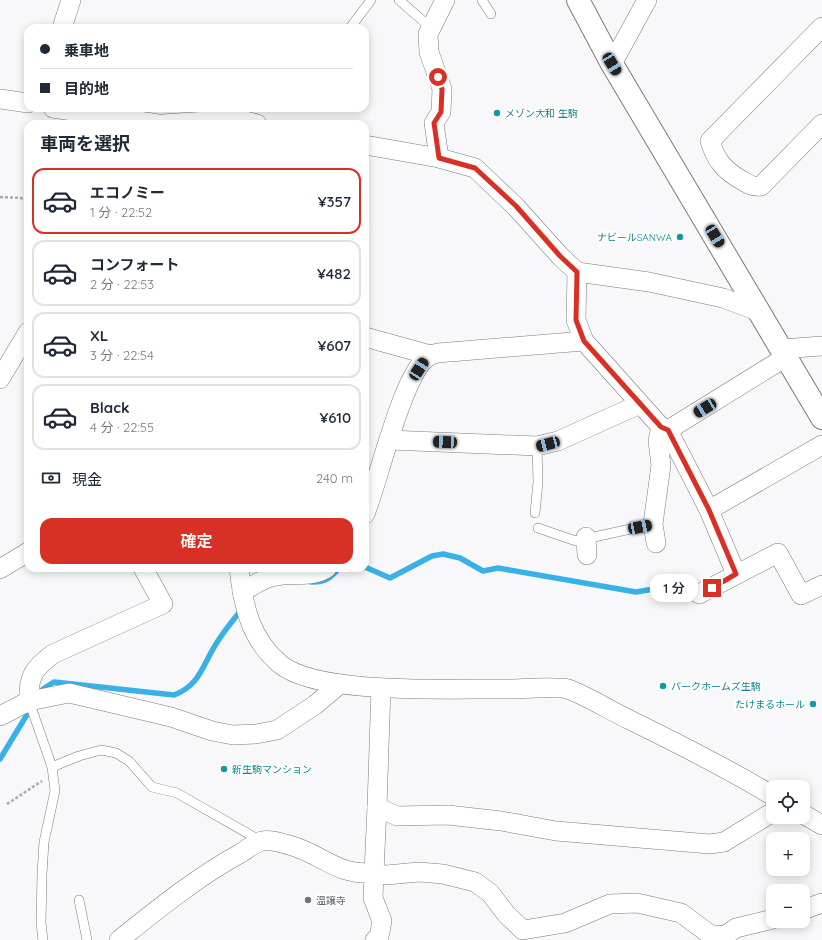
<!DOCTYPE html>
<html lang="ja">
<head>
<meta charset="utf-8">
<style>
  :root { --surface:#fff; --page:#f2f2f3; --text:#1f2937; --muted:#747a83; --line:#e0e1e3; --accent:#d93025 }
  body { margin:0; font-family:Quicksand,"Noto Sans JP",sans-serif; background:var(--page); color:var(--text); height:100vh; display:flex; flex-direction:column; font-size:15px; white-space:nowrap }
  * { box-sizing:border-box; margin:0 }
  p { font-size:13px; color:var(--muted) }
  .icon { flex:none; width:22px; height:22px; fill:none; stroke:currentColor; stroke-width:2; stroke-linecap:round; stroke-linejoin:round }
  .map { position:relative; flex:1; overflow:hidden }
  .sheet { position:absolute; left:24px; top:120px; width:345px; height:452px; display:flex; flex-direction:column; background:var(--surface); border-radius:12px; box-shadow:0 2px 10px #0003 }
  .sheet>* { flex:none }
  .hud { position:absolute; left:24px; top:24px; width:345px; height:88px; border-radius:12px; box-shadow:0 2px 10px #0003; display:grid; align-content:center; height:88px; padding:0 16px; background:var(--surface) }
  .buttons { position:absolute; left:766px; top:780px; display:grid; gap:8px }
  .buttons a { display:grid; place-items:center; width:44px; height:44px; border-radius:8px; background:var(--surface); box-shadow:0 2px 10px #0003; font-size:20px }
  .end { position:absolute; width:18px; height:18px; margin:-9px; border:5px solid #d93025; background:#fff; box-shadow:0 0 0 2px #fff }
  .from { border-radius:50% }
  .bubble { position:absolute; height:28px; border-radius:12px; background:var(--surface); box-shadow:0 2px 10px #0003; font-size:13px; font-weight:600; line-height:28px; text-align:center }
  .car { position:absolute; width:12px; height:24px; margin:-12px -6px; border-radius:5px; box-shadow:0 0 3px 1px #0007; background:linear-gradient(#222 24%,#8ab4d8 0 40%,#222 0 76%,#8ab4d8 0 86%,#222 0) }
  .hud b { display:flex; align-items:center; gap:14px; height:38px; font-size:15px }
  .hud b+b { border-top:1px solid var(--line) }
  .hud i { width:10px; height:10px; background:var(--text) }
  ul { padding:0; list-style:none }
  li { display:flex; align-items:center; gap:12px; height:66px; margin:0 8px 6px; padding:0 8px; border:2px solid var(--line); border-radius:12px }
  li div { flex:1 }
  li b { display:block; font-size:15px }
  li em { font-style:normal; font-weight:600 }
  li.on { border-color:var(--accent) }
  li>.icon { width:36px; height:36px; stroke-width:1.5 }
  h2 { padding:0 16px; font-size:18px; line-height:48px }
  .pay { display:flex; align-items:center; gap:10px; height:44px; padding:0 16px; font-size:15px }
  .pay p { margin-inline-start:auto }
  .action { display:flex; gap:8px; margin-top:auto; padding:8px 16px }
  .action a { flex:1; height:46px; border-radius:12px; background:var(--accent); color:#fff; font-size:16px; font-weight:600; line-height:46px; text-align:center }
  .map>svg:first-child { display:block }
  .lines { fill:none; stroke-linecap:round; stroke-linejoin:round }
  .stream { stroke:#39b1e7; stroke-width:5.5 }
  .service-casing { stroke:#7a7b7d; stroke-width:10 }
  .minor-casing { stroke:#7a7b7d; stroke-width:20 }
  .tertiary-casing { stroke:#7a7b7d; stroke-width:24 }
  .path { stroke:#ababad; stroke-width:2.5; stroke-dasharray:3 2; stroke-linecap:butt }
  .service { stroke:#fff; stroke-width:9 }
  .minor { stroke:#fff; stroke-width:19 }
  .tertiary { stroke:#fff; stroke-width:22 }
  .route { stroke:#d93025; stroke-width:5 }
  .culture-dot { fill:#0f9aa8; stroke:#fff; stroke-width:1.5 }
  .worship-dot { fill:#6b7280; stroke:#fff; stroke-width:1.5 }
  .labels { text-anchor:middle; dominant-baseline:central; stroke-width:4; stroke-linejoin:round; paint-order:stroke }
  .culture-label { font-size:10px; fill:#0d838f; stroke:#fff; text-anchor:start }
  .worship-label { font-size:10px; fill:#5b616d; stroke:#fff; text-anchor:start }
</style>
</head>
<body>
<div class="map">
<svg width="822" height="940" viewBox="0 0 822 940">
  <rect width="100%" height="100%" fill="#f8f8fb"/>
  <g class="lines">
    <!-- stream -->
    <g class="stream">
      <polyline points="365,567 390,578 432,556 443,554 460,558 483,571 498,568 636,592 666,587"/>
      <path d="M311,582C324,583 331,578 339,568"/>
      <path d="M40,694L43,689L54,682L174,695C200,685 202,666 216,644C223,632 233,620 242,609"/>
      <polyline points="0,759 31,708"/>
    </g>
    <!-- service casing -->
    <g class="service-casing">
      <g id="service">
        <polyline points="399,0 430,27"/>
        <polyline points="482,0 491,14"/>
        <polyline points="350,28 371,0"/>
        <polyline points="535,513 538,482 537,446"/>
        <polyline points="538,528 576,541 653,524"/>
        <polyline points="29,701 52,767"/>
        <polyline points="79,900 87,940"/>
        <polyline points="43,940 41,923 42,874 44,842 55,791 52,767 79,756 101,750 116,753 129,761 152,787 177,793 261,841"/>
      </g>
    </g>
    <!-- minor casing -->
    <g class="minor-casing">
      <g id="minor">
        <path d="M822,27L710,141C716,161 725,171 743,181C750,185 753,187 761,186L822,124"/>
        <polyline points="62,28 71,0"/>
        <polyline points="612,64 647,0"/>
        <polyline points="0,99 28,103"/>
        <polyline points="53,108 158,124"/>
        <polyline points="162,124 238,119 257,124"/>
        <polyline points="365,145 439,158 475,168 516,207 560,256 577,272 649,282 723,298 758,311"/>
        <polyline points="439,158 434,123 441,112 442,89 429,52 428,34 445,0"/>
        <polyline points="577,272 576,320 584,341 661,427 658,441 661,465 653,524 656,543"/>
        <polyline points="365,337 430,355"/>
        <polyline points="782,349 822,346"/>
        <polyline points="0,379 28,332"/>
        <polyline points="661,427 668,430 786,357"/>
        <polyline points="668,430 709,510 736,574"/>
        <polyline points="389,440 537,446 558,441 640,404"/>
        <polyline points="709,510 822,445"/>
        <path d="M365,514C378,483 403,371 429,356C435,352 444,353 450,352L584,341"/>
        <polyline points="586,537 587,555"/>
        <path d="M239,568C243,605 250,639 280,664C318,696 456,688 507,689C521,689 557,686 568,689C587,696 611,711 630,720C679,744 727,768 773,796"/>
        <polyline points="0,569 28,552"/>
        <path d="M242,592C251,587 262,579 272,577C291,571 310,579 327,568"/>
        <polyline points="699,594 778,553 801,595 822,585"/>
        <polyline points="381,688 377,807 397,816 448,815 501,821 556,831 710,844 724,842 773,812"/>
        <path d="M29,701C28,676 34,668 53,654L163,604L143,568"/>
        <polyline points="0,716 29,701 69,693 171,717 212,731 233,735 256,734 277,730 315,705 340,684"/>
        <polyline points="377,807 374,873 386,875 419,872 443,874 475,882 490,893 507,915 523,930 565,923 610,904 637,903 681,913 712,936 726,935 736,928 773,919"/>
        <polyline points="803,814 822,825"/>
        <polyline points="803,910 822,903"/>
        <path d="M119,940C158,909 197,877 241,853C247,849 255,843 262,841C271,839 281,843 289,845C323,854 334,875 374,873L373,898L382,921L379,937L375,940"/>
      </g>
    </g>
    <!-- tertiary casing -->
    <g class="tertiary-casing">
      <polyline id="tertiary" points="578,0 612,64 822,418"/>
    </g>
    <!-- path -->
    <g class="path">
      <polyline points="0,197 21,198 28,201"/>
      <polyline points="7,804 42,781"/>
    </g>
    <!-- service -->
    <use href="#service" class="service"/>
    <!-- minor -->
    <use href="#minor" class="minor"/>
    <!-- tertiary -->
    <use href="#tertiary" class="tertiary"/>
  </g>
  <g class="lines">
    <!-- route -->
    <polyline class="route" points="438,77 442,89 441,112 434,123 439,158 475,168 516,206 560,256 577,272 576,320 584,341 661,427 668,430 709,510 736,574 712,588"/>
  </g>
  <!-- markers -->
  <g class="culture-dot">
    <circle cx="497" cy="113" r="4"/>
    <circle cx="680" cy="237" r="4"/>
    <circle cx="663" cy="686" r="4"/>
    <circle cx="813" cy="704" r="4"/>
    <circle cx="224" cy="769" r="4"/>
  </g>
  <circle class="worship-dot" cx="308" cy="900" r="4"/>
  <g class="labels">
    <!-- culture labels -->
    <g class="culture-label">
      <text x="505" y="113">メゾン大和 生駒</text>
      <text x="672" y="237" text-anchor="end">ナビールSANWA</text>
      <text x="671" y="686">パークホームズ生駒</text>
      <text x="805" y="704" text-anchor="end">たけまるホール</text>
      <text x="232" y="769">新生駒マンション</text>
    </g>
    <!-- worship labels -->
    <g class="worship-label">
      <text x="316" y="900">温譲寺</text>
    </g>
  </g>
</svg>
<div class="buttons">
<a><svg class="icon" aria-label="locate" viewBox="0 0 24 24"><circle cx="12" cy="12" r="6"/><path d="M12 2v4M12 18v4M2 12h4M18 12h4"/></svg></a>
<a>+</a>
<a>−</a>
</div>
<i class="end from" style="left:438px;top:77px"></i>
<i class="end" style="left:712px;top:588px"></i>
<div class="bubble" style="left:650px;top:574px;width:48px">1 分</div>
<i class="car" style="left:612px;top:64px;rotate:149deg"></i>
<i class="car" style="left:715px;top:236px;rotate:149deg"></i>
<i class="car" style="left:419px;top:369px;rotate:33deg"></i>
<i class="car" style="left:705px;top:408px;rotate:239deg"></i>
<i class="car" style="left:445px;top:442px;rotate:272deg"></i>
<i class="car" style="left:548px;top:444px;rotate:255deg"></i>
<i class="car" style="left:640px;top:527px;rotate:79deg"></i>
<div class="hud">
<b><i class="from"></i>乗車地</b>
<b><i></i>目的地</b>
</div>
<section class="sheet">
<h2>車両を選択</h2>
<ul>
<li class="on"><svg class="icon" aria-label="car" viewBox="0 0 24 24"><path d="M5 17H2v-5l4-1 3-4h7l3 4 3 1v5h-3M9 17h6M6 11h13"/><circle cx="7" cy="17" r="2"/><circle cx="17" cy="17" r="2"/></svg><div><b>エコノミー</b><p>1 分 · 22:52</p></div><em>¥357</em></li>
<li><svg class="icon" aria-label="car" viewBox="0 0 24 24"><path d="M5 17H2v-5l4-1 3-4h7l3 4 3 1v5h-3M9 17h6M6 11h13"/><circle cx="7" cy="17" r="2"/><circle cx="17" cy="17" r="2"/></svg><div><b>コンフォート</b><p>2 分 · 22:53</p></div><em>¥482</em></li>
<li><svg class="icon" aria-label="car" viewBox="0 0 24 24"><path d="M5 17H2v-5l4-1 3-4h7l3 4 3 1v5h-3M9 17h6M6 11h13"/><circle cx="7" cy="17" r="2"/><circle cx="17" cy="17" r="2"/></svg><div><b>XL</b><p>3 分 · 22:54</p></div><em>¥607</em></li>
<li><svg class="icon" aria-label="car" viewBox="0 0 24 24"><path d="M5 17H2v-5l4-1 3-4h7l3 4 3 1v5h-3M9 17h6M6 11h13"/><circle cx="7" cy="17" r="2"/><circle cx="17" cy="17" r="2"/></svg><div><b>Black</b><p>4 分 · 22:55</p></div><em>¥610</em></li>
</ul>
<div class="pay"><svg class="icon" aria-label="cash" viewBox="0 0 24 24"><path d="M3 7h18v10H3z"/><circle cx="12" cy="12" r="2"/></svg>現金<p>240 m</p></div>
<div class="action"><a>確定</a></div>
</section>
</div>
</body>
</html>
